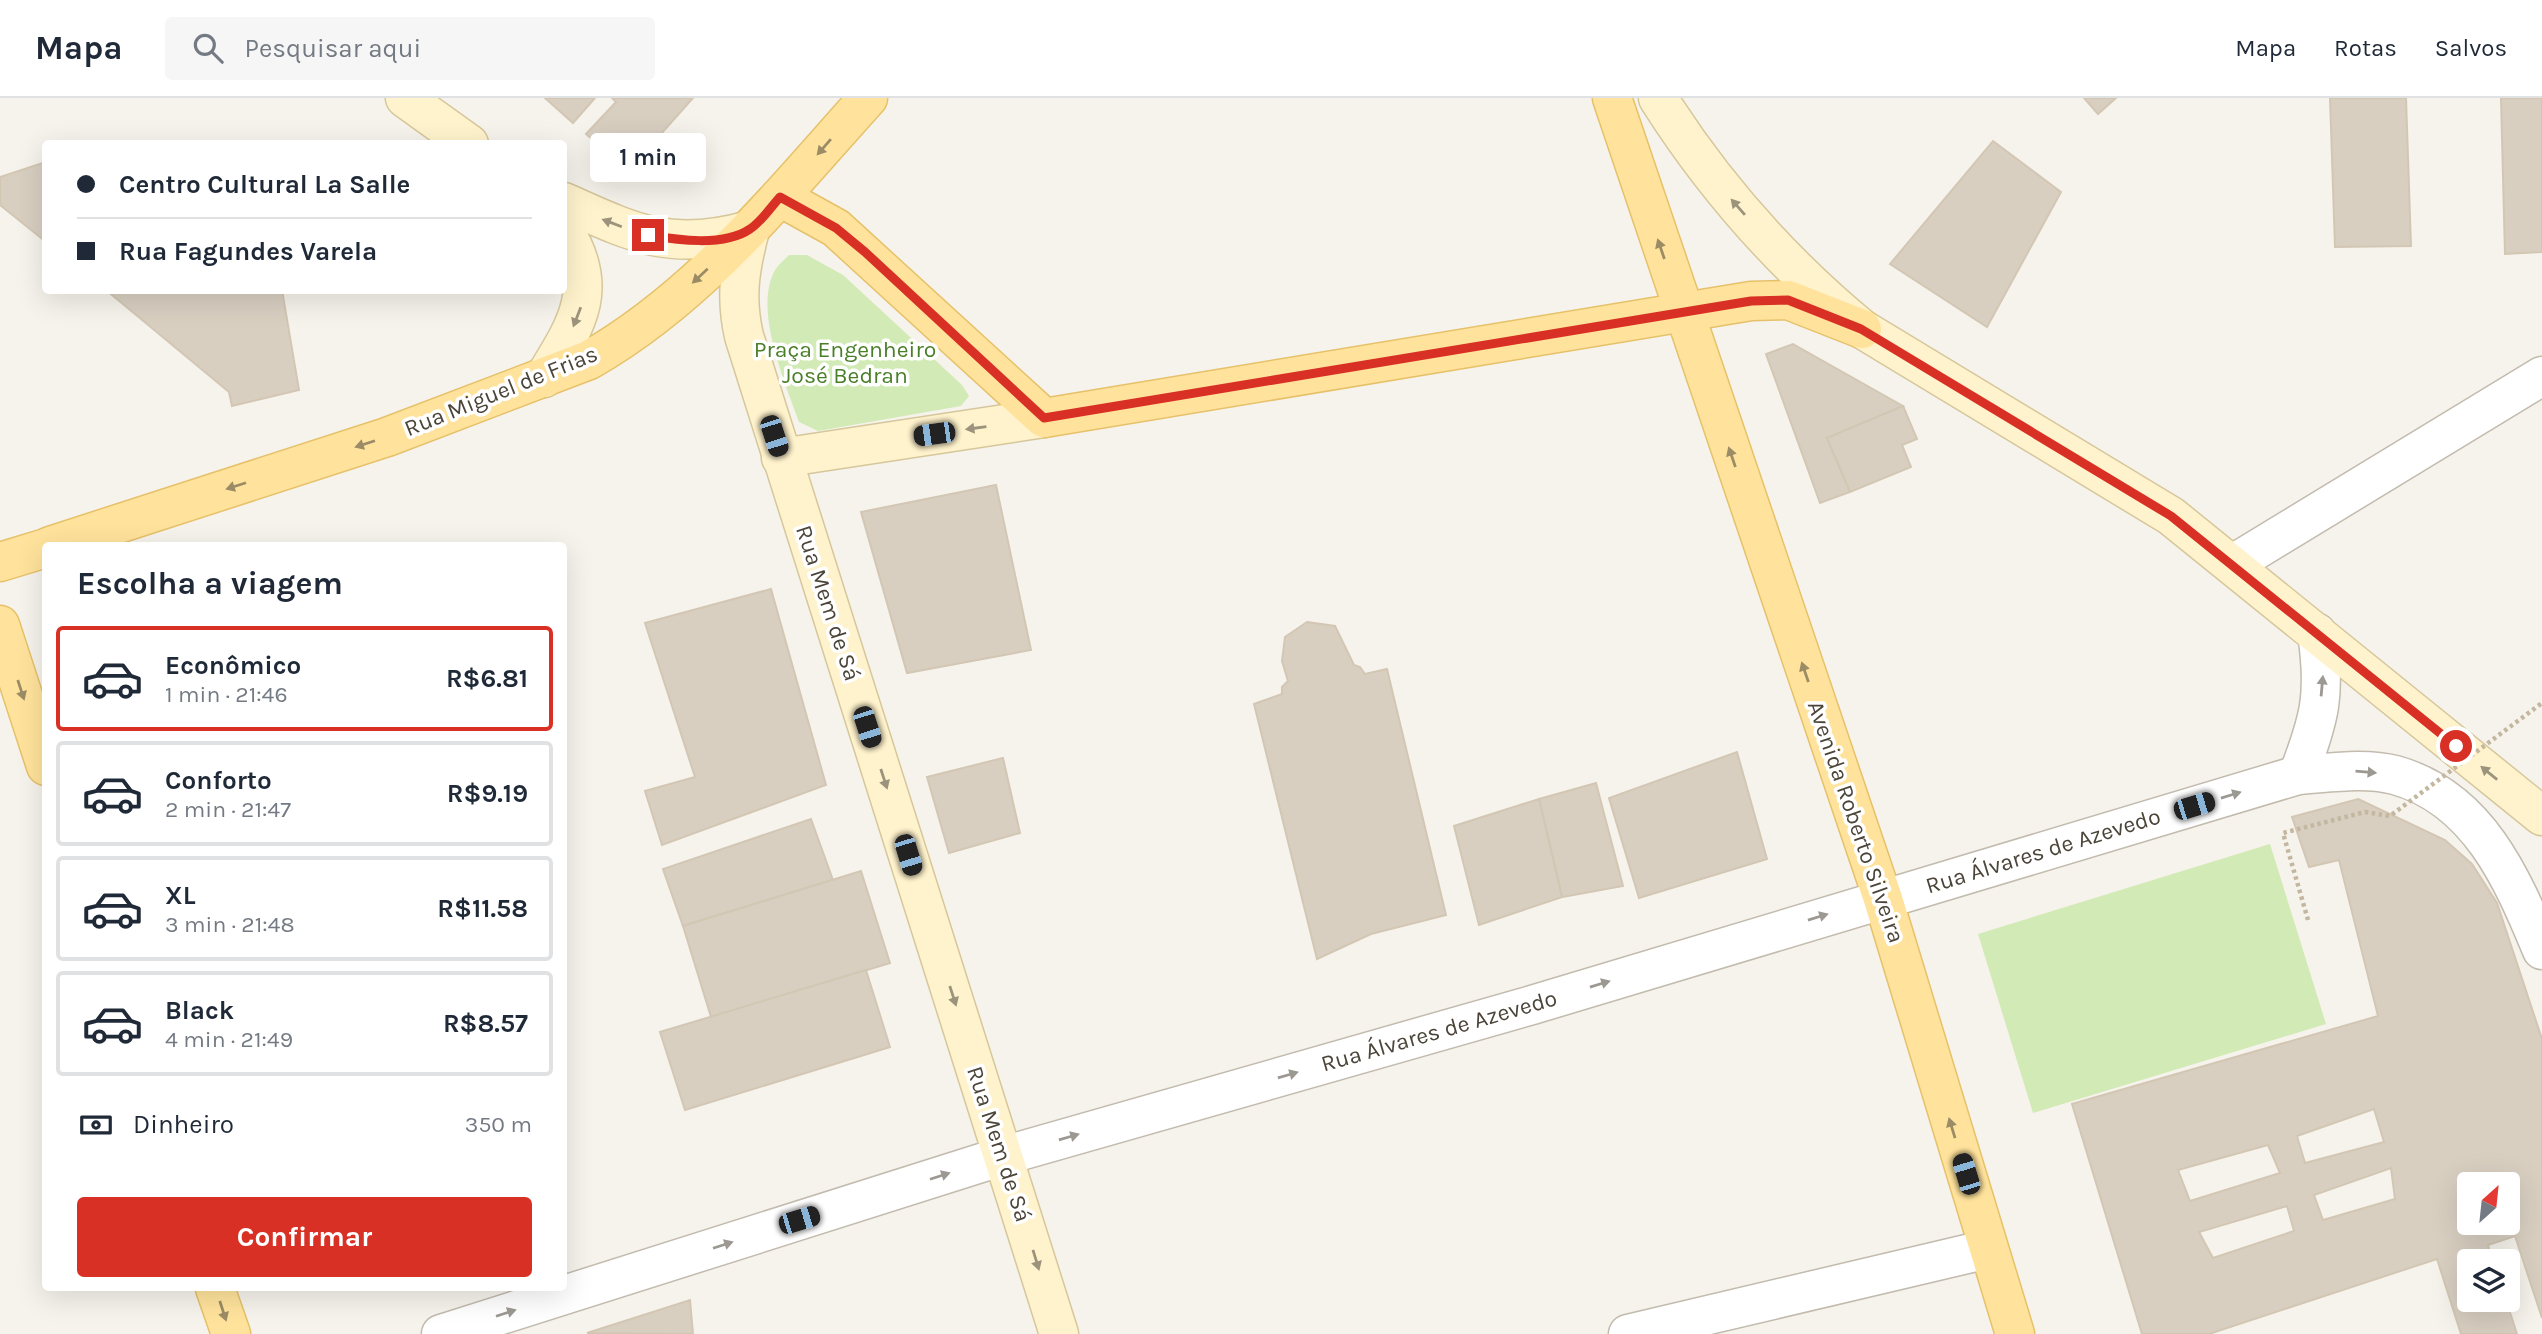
<!DOCTYPE html>
<html lang="pt">
<head>
<meta charset="utf-8">
<style>
  :root { --surface:#fff; --page:#f6f6f7; --text:#1f2937; --muted:#747a83; --line:#e0e1e3; --accent:#d93025 }
  body { margin:0; font-family:Karla,sans-serif; background:var(--page); color:var(--text); height:100vh; display:flex; flex-direction:column; font-size:26px; white-space:nowrap }
  * { box-sizing:border-box; margin:0 }
  p { font-size:23px; color:var(--muted) }
  .icon { flex:none; width:38px; height:38px; fill:none; stroke:currentColor; stroke-width:2; stroke-linecap:round; stroke-linejoin:round }
  .map { position:relative; flex:1; overflow:hidden }
  .panel { position:absolute; left:42px; top:444px; width:525px; height:749px; display:flex; flex-direction:column; background:var(--surface); border-radius:7px; box-shadow:0 7px 28px #0002 }
  .panel>* { flex:none }
  .hud { position:absolute; left:42px; top:42px; width:525px; height:154px; border-radius:7px; box-shadow:0 7px 28px #0002; display:grid; align-content:center; height:154px; padding:0 35px; background:var(--surface) }
  .needle { width:46px; rotate:27deg }
  .buttons { position:absolute; left:2457px; top:1074px; display:grid; gap:14px }
  .buttons a { display:grid; place-items:center; width:63px; height:63px; border-radius:7px; background:var(--surface); box-shadow:0 7px 28px #0002; font-size:35px }
  .end { position:absolute; width:32px; height:32px; margin:-16px; border:9px solid #d93025; background:#fff; box-shadow:0 0 0 4px #fff }
  .from { border-radius:50% }
  .bubble { position:absolute; height:49px; border-radius:7px; background:var(--surface); box-shadow:0 7px 28px #0002; font-size:23px; font-weight:700; line-height:49px; text-align:center }
  .car { position:absolute; width:21px; height:42px; margin:-21px -10px; border-radius:9px; box-shadow:0 0 5px 2px #0007; background:linear-gradient(#222 24%,#8ab4d8 0 40%,#222 0 76%,#8ab4d8 0 86%,#222 0) }
  .hud b { display:flex; align-items:center; gap:24px; height:66px; font-size:26px }
  .hud b+b { border-top:2px solid var(--line) }
  .hud i { width:18px; height:18px; background:var(--text) }
  ul { padding:0; list-style:none }
  li { display:flex; align-items:center; gap:21px; height:105px; margin:0 14px 10px; padding:0 21px; border:4px solid var(--line); border-radius:7px }
  li div { flex:1 }
  li b { display:block; font-size:26px }
  li em { font-style:normal; font-weight:700 }
  li.on { border-color:var(--accent) }
  li>.icon { width:63px; height:63px; stroke-width:1.5 }
  h2 { padding:0 35px; font-size:32px; line-height:84px }
  .pay { display:flex; align-items:center; gap:18px; height:77px; padding:0 35px; font-size:26px }
  .pay p { margin-inline-start:auto }
  .cta { display:flex; gap:14px; margin-top:auto; padding:14px 35px }
  .cta a { flex:1; height:80px; border-radius:7px; background:var(--accent); color:#fff; font-size:28px; font-weight:700; line-height:80px; text-align:center }
  header { display:flex; align-items:center; gap:42px; box-sizing:border-box; height:98px; padding:0 35px; background:var(--surface); border-bottom:2px solid var(--line) }
  header strong { font-size:33px }
  nav { display:flex; gap:38px; margin-inline-start:auto; font-size:24px }
  .search { width:490px; height:63px; background:var(--page); display:flex; align-items:center; gap:18px; box-sizing:border-box; padding:0 24px; border-radius:7px; color:var(--muted); font-size:26px }
  .map>svg:first-child { display:block }
  .green { fill:#d2eab5 }
  .building { fill:#d8cfc1; stroke:#d3c7b4; stroke-width:2; fill-rule:evenodd }
  .lines { fill:none; stroke-linecap:round; stroke-linejoin:round }
  .minor-casing { stroke:#c2bbae; stroke-width:41 }
  .secondary-casing { stroke:#d6c79b; stroke-width:41 }
  .primary-casing { stroke:#e6c16a; stroke-width:41 }
  .minor { stroke:#fff; stroke-width:38 }
  .secondary { stroke:#fff3cd; stroke-width:38 }
  .primary { stroke:#ffe39c; stroke-width:38 }
  .path-bridge { stroke:#c4b79f; stroke-width:4.5; stroke-dasharray:3.5 3.5; stroke-linecap:butt }
  .oneway { fill:#9c8c66 }
  .oneway2 { fill:#9c937c }
  .oneway3 { fill:#9c9892 }
  .route { stroke:#d93025; stroke-width:9 }
  .labels { text-anchor:middle; dominant-baseline:central; stroke-width:7; stroke-linejoin:round; paint-order:stroke }
  .park-label { font-size:23px; fill:#4a7f2a; stroke:#fff }
  .street-label { font-size:23px; fill:#4b4439; stroke:#fff }
</style>
</head>
<body>
<header>
<strong>Mapa</strong>
<div class="search"><svg class="icon" aria-label="search" viewBox="0 0 24 24"><circle cx="10" cy="10" r="6"/><path d="M15 15l6 6"/></svg>Pesquisar aqui</div>
<nav><a>Mapa</a><a>Rotas</a><a>Salvos</a></nav>
</header>
<div class="map">
<svg width="2542" height="1236" viewBox="0 0 2542 1236">
  <rect width="100%" height="100%" fill="#f6f3ec"/>
  <!-- green -->
  <g class="green">
    <path d="M789,157H807L843,177L962,287L969,298L961,308L818,333L799,324C785,284 754,214 774,174C777,168 784,162 789,157Z"/>
    <polygon points="2270,746 2326,926 2033,1015 1978,836"/>
  </g>
  <!-- building -->
  <g class="building">
    <polygon points="545,0 595,0 573,25"/>
    <polygon points="612,0 693,0 628,73 586,36 616,4"/>
    <polygon points="2084,0 2116,0 2098,16"/>
    <polygon points="2330,0 2406,0 2411,148 2335,149"/>
    <polygon points="2501,0 2542,0 2542,154 2505,156"/>
    <polygon points="1993,43 2061,94 1987,229 1890,166"/>
    <polygon points="46,64 46,144 0,107 0,79"/>
    <polygon points="106,192 282,192 299,292 232,308 229,294"/>
    <polygon points="1793,246 1903,308 1827,340 1850,394 1820,405 1766,256"/>
    <polygon points="1903,308 1917,341 1902,347 1911,369 1850,394 1827,340"/>
    <polygon points="996,387 1031,552 907,575 861,414"/>
    <polygon points="771,491 826,687 662,747 645,693 695,679 645,525"/>
    <polygon points="1307,524 1335,528 1354,567 1360,569 1365,576 1387,571 1446,817 1371,836 1317,861 1254,606 1282,596 1282,589 1288,583 1282,563 1285,539"/>
    <polygon points="1737,654 1767,761 1639,800 1609,700"/>
    <polygon points="1003,660 1020,735 949,755 927,679"/>
    <polygon points="1596,685 1623,788 1562,799 1539,701"/>
    <polygon points="1539,701 1562,799 1479,827 1454,728"/>
    <path d="M2358,701L2445,742L2472,766L2497,805L2542,941V1220L2515,1138L2488,1147L2493,1164H2469V1202H2506L2517,1236H2461L2437,1161L2209,1236H2142L2072,1006L2378,918L2339,762L2309,769L2292,719ZM2374,1011L2384,1044L2305,1065L2297,1038ZM2268,1047L2280,1075L2190,1103L2178,1072ZM2391,1070L2395,1101L2323,1122L2314,1097ZM2469,1087H2508V1125H2469ZM2287,1108L2294,1133L2213,1160L2199,1134Z"/>
    <polygon points="811,721 833,782 683,828 663,771"/>
    <polygon points="861,773 890,865 711,919 683,828"/>
    <polygon points="866,872 890,949 685,1012 660,934"/>
    <polygon points="690,1202 693,1236 587,1235"/>
  </g>
  <g class="lines">
    <!-- minor casing -->
    <g class="minor-casing">
      <g id="minor">
        <polyline points="2233,466 2542,278"/>
        <path d="M2298,677C2320,620 2326,596 2317,535"/>
        <path d="M441,1236L1003,1058L1532,907L2298,677C2329,675 2364,669 2395,677C2478,700 2512,780 2542,852"/>
        <polyline points="1628,1236 1988,1151"/>
      </g>
    </g>
    <!-- secondary casing -->
    <g class="secondary-casing">
      <g id="secondary">
        <polyline points="405,0 469,46"/>
        <path d="M1658,0C1713,87 1782,165 1862,231L2171,418L2542,718"/>
        <path d="M564,104C635,136 671,154 750,132"/>
        <path d="M750,132C740,170 735,199 744,238L1059,1236"/>
        <path d="M544,280C577,226 601,191 564,132"/>
        <polyline points="781,360 1044,320"/>
      </g>
    </g>
    <!-- primary casing -->
    <g class="primary-casing">
      <g id="primary">
        <polyline points="1612,0 1883,801 2015,1236"/>
        <polyline points="780,99 836,130 1044,320 1751,203 1788,202 1862,231"/>
        <path d="M50,448L387,339L589,262C701,198 783,94 868,0"/>
        <polyline points="0,464 46,450"/>
        <polyline points="0,527 46,668"/>
        <polyline points="215,1190 231,1236"/>
      </g>
    </g>
    <!-- minor -->
    <use href="#minor" class="minor"/>
    <!-- secondary -->
    <use href="#secondary" class="secondary"/>
    <!-- primary -->
    <use href="#primary" class="primary"/>
    <!-- path-bridge -->
    <polyline class="path-bridge" points="2308,822 2283,735 2365,714 2390,718 2542,605"/>
  </g>
  <!-- one-way arrows -->
  <defs><path id="oneway-solid" d="M-6-.8H1V-3.2L6.5 0L1 3.2V.8H-6Z" transform="scale(1.75)"/></defs>
  <g class="oneway">
    <use href="#oneway-solid" transform="translate(824 49) rotate(131)"/>
    <use href="#oneway-solid" transform="translate(1661 151) rotate(-109)"/>
    <use href="#oneway-solid" transform="translate(700 178) rotate(137)"/>
    <use href="#oneway-solid" transform="translate(365 346) rotate(162)"/>
    <use href="#oneway-solid" transform="translate(1732 359) rotate(-109)"/>
    <use href="#oneway-solid" transform="translate(236 388) rotate(162)"/>
    <use href="#oneway-solid" transform="translate(1805 574) rotate(-109)"/>
    <use href="#oneway-solid" transform="translate(21 592) rotate(72)"/>
    <use href="#oneway-solid" transform="translate(1952 1030) rotate(-107)"/>
    <use href="#oneway-solid" transform="translate(223 1213) rotate(72)"/>
  </g>
  <g class="oneway2">
    <use href="#oneway-solid" transform="translate(1738 109) rotate(-131)"/>
    <use href="#oneway-solid" transform="translate(612 125) rotate(-159)"/>
    <use href="#oneway-solid" transform="translate(577 219) rotate(111)"/>
    <use href="#oneway-solid" transform="translate(976 330) rotate(172)"/>
    <use href="#oneway-solid" transform="translate(2489 675) rotate(-141)"/>
    <use href="#oneway-solid" transform="translate(884 681) rotate(72)"/>
    <use href="#oneway-solid" transform="translate(953 898) rotate(72)"/>
    <use href="#oneway-solid" transform="translate(1036 1162) rotate(73)"/>
  </g>
  <g class="oneway3">
    <use href="#oneway-solid" transform="translate(2322 588) rotate(-85)"/>
    <use href="#oneway-solid" transform="translate(2366 674) rotate(5)"/>
    <use href="#oneway-solid" transform="translate(2231 697) rotate(-17)"/>
    <use href="#oneway-solid" transform="translate(1818 819) rotate(-17)"/>
    <use href="#oneway-solid" transform="translate(1600 886) rotate(-17)"/>
    <use href="#oneway-solid" transform="translate(1288 977) rotate(-16)"/>
    <use href="#oneway-solid" transform="translate(1069 1039) rotate(-16)"/>
    <use href="#oneway-solid" transform="translate(940 1078) rotate(-18)"/>
    <use href="#oneway-solid" transform="translate(723 1147) rotate(-18)"/>
    <use href="#oneway-solid" transform="translate(506 1215) rotate(-18)"/>
  </g>
  <g class="lines">
    <!-- route -->
    <path class="route" d="M648,137C677,142 724,149 750,131C761,124 771,109 780,99L836,130L865,154L1044,320L1751,203L1788,202L1861,231L2171,418L2456,648"/>
  </g>
  <g class="labels">
    <!-- park labels -->
    <g class="park-label">
      <text x="845" y="251">Praça Engenheiro<tspan x="845" dy="26">José Bedran</tspan></text>
    </g>
    <!-- street labels -->
    <g class="street-label">
      <text transform="translate(501 293) rotate(-22)">Rua Miguel de Frias</text>
      <text transform="translate(828 505) rotate(72)">Rua Mem de Sá</text>
      <text transform="translate(1856 724) rotate(71)">Avenida Roberto Silveira</text>
      <text transform="translate(2043 753) rotate(-17)">Rua Álvares de Azevedo</text>
      <text transform="translate(1439 933) rotate(-16)">Rua Álvares de Azevedo</text>
      <text transform="translate(999 1046) rotate(72)">Rua Mem de Sá</text>
    </g>
  </g>
</svg>
<div class="buttons">
<a><svg class="needle" viewBox="-14 -14 28 28"><path d="M0-13l5 13h-10z" fill="#e53935"/><path d="M0 13l5-13h-10z" fill="#747a83"/></svg></a>
<a><svg class="icon" aria-label="layers" viewBox="0 0 24 24"><path d="M12 4l9 5-9 5-9-5zM3 14l9 5 9-5"/></svg></a>
</div>
<i class="end from" style="left:2456px;top:648px"></i>
<i class="end" style="left:648px;top:137px"></i>
<div class="bubble" style="left:590px;top:35px;width:116px">1 min</div>
<i class="car" style="left:934px;top:336px;rotate:262deg"></i>
<i class="car" style="left:774px;top:338px;rotate:162deg"></i>
<i class="car" style="left:867px;top:629px;rotate:162deg"></i>
<i class="car" style="left:2194px;top:708px;rotate:73deg"></i>
<i class="car" style="left:908px;top:757px;rotate:163deg"></i>
<i class="car" style="left:1966px;top:1076px;rotate:343deg"></i>
<i class="car" style="left:799px;top:1122px;rotate:73deg"></i>
<div class="hud">
<b><i class="from"></i>Centro Cultural La Salle</b>
<b><i></i>Rua Fagundes Varela</b>
</div>
<section class="panel">
<h2>Escolha a viagem</h2>
<ul>
<li class="on"><svg class="icon" aria-label="car" viewBox="0 0 24 24"><path d="M5 17H2v-5l4-1 3-4h7l3 4 3 1v5h-3M9 17h6M6 11h13"/><circle cx="7" cy="17" r="2"/><circle cx="17" cy="17" r="2"/></svg><div><b>Econômico</b><p>1 min · 21:46</p></div><em>R$6.81</em></li>
<li><svg class="icon" aria-label="car" viewBox="0 0 24 24"><path d="M5 17H2v-5l4-1 3-4h7l3 4 3 1v5h-3M9 17h6M6 11h13"/><circle cx="7" cy="17" r="2"/><circle cx="17" cy="17" r="2"/></svg><div><b>Conforto</b><p>2 min · 21:47</p></div><em>R$9.19</em></li>
<li><svg class="icon" aria-label="car" viewBox="0 0 24 24"><path d="M5 17H2v-5l4-1 3-4h7l3 4 3 1v5h-3M9 17h6M6 11h13"/><circle cx="7" cy="17" r="2"/><circle cx="17" cy="17" r="2"/></svg><div><b>XL</b><p>3 min · 21:48</p></div><em>R$11.58</em></li>
<li><svg class="icon" aria-label="car" viewBox="0 0 24 24"><path d="M5 17H2v-5l4-1 3-4h7l3 4 3 1v5h-3M9 17h6M6 11h13"/><circle cx="7" cy="17" r="2"/><circle cx="17" cy="17" r="2"/></svg><div><b>Black</b><p>4 min · 21:49</p></div><em>R$8.57</em></li>
</ul>
<div class="pay"><svg class="icon" aria-label="cash" viewBox="0 0 24 24"><path d="M3 7h18v10H3z"/><circle cx="12" cy="12" r="2"/></svg>Dinheiro<p>350 m</p></div>
<div class="cta"><a>Confirmar</a></div>
</section>
</div>
</body>
</html>
